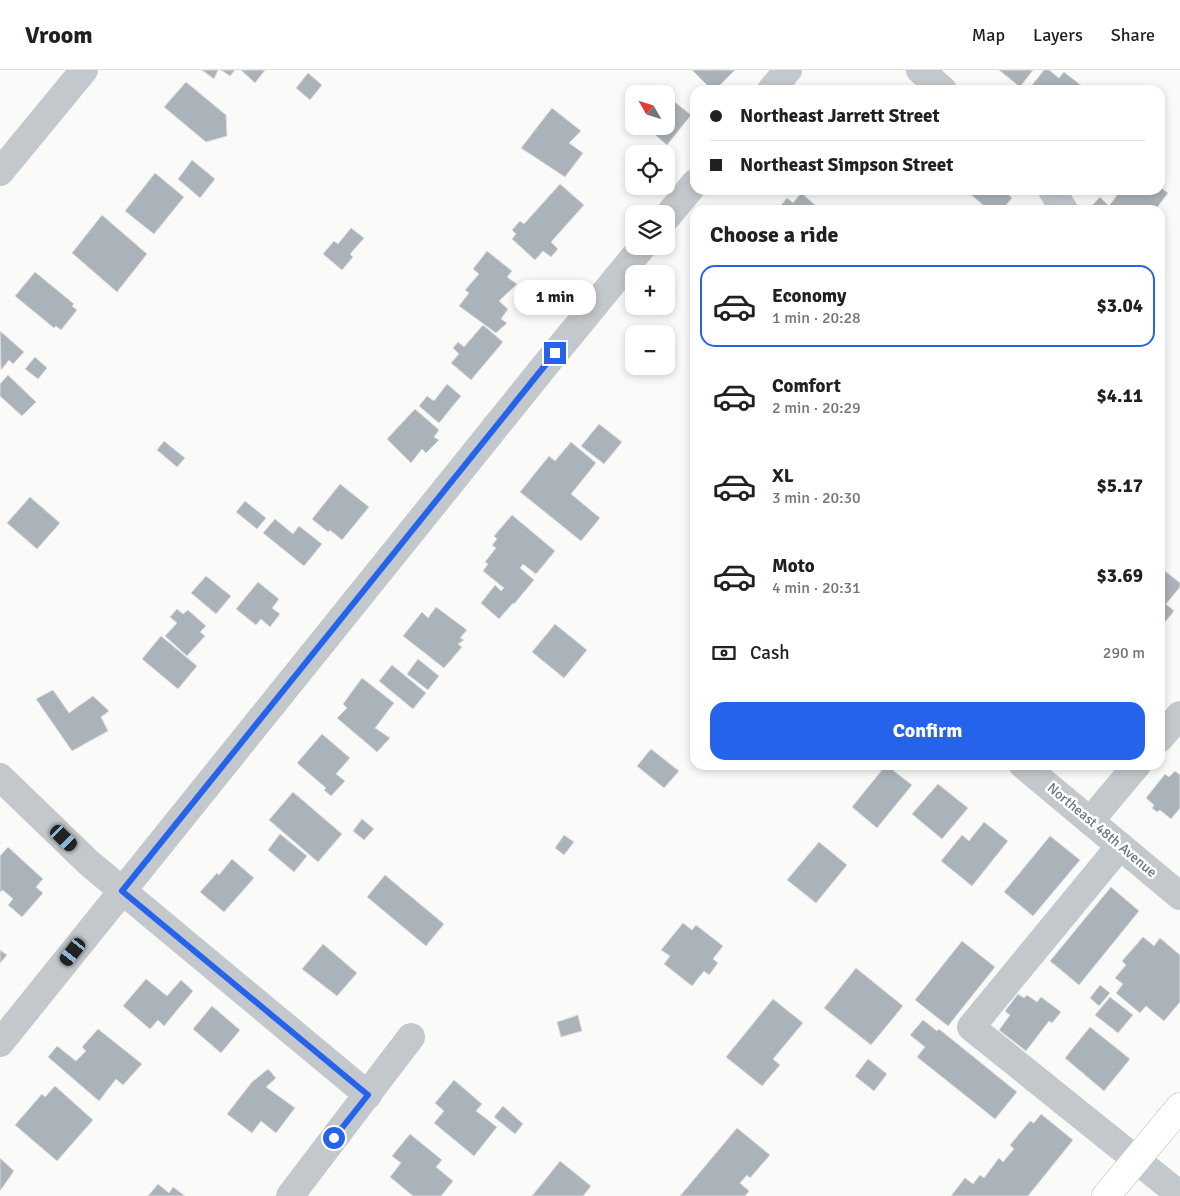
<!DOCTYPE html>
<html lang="en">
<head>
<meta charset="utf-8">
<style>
  :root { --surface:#fff; --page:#f2f2f2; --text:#202124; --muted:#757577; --line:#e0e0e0; --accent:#2563eb }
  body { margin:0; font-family:Signika,sans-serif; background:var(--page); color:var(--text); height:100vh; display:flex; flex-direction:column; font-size:19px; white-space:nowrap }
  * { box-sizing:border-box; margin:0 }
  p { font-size:16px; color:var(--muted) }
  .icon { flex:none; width:28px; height:28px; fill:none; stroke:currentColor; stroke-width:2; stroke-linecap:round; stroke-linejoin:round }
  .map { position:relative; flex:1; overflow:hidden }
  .drawer { position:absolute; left:690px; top:135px; width:475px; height:565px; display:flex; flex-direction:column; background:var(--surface); border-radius:15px; box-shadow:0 2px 8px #0003 }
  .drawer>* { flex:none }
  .top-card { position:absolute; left:690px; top:15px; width:475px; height:110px; border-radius:15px; box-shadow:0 2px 8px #0003; display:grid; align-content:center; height:110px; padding:0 20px; background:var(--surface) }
  .needle { width:32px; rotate:309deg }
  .fabs { position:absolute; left:625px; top:15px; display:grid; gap:10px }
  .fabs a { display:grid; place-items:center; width:50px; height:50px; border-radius:10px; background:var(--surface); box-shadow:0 2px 8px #0003; font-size:25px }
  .end { position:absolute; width:22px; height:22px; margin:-11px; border:6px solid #2563eb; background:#fff; box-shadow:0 0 0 2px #fff }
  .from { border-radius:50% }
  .bubble { position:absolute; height:35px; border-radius:15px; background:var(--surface); box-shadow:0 2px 8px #0003; font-size:16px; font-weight:700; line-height:35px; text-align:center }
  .car { position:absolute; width:15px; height:30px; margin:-15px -8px; border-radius:6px; box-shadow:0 0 4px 1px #0007; background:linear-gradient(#222 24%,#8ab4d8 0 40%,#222 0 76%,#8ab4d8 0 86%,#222 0) }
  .top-card b { display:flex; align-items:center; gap:18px; height:48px; font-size:19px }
  .top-card b+b { border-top:1px solid var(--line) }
  .top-card i { width:12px; height:12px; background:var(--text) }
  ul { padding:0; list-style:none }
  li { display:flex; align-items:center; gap:15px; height:82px; margin:0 10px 8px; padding:0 10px; border:2px solid transparent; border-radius:15px }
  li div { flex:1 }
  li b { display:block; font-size:19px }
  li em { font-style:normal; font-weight:700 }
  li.active { border-color:var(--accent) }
  li>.icon { width:45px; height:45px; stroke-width:1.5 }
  h2 { padding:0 20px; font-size:22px; line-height:60px }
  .pay { display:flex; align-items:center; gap:12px; height:55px; padding:0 20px; font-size:19px }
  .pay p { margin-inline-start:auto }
  .button { display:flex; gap:10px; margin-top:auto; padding:10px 20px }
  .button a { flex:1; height:58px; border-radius:15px; background:var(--accent); color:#fff; font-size:20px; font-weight:700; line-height:58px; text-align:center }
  header { display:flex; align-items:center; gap:30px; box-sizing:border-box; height:70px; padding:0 25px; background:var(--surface); border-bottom:1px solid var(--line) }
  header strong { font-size:24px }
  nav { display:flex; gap:28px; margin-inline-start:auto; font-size:18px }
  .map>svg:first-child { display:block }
  .building { fill:#aab3b9; stroke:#dcdcda }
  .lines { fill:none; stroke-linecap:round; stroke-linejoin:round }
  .major-casing { stroke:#b5babe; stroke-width:29 }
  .minor { stroke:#c3c8cc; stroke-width:28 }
  .major { stroke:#fff; stroke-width:28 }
  .route { stroke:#2563eb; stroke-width:6 }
  .labels { text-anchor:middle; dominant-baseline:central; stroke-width:5; stroke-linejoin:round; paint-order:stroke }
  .street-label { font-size:14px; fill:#657683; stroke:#fff }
</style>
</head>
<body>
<header>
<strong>Vroom</strong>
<nav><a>Map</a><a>Layers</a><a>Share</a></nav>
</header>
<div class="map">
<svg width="1180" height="1126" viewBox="0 0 1180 1126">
  <rect width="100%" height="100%" fill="#fafaf8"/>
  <!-- building -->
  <g class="building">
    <polygon points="202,0 218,0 214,9"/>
    <polygon points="221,0 235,0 230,6"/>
    <polygon points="241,0 265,0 255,13"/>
    <polygon points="692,0 735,0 715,20 712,20"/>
    <polygon points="999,0 1033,0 1020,17"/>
    <polygon points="1044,0 1049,0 1059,8 1064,2 1087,20 1028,20"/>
    <polygon points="308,3 322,15 310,30 296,18"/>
    <polygon points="186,12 226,45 227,66 206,72 164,37"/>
    <polygon points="666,25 691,45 667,75 645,56 666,56"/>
    <polygon points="552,38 581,61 569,73 583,83 565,107 521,78"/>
    <polygon points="192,90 215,109 200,128 178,109"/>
    <polygon points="155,103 184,127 154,164 125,141"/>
    <polygon points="560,114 584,135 551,172 558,179 551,187 543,181 535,190 512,169 516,164 512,160 520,151 524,154"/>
    <polygon points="1160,117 1168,123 1155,140 1088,140 1100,127 1109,136 1121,120 1126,124 1130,120 1160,120"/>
    <polygon points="972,120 1003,120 1012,128 1002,140 989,140 969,123"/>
    <polygon points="801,123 821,140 777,140 787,128 793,133"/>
    <polygon points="102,145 147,184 117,222 72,183"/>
    <polygon points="351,158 364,168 350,184 353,187 342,200 323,184 334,171 338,174"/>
    <polygon points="487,181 512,201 507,207 517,214 499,231 508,239 501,249 507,253 496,263 459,236 469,223 465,220 479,204 473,199"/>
    <polygon points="35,202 74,234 72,236 77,240 61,260 56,256 54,258 15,226"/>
    <polygon points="483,255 503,272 471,310 451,293 459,284 453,278 458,272 464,277"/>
    <polygon points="0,261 24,282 13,294 9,290 1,300"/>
    <polygon points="35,287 47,298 38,309 25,299"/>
    <polygon points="8,305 36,332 22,346 0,326 0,314"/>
    <polygon points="447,314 461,326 439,353 419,336 427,326 434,331"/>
    <polygon points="415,339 439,360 434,367 439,370 426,383 422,379 411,393 387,369"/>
    <polygon points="599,354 622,372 604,394 581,376"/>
    <polygon points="164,371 185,388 177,397 157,380"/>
    <polygon points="571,372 596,393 571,424 600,448 581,471 520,422 549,386 555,391"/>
    <polygon points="340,414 369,437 342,470 330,460 328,462 312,449"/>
    <polygon points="30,427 60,453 37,479 7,453"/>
    <polygon points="245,431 266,448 257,459 236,442"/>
    <polygon points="512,445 555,481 536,504 523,494 520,498 534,510 514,534 513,533 499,549 481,533 495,515 501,521 504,518 483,501 488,494 485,492 496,478 492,475 497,469 494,466"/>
    <polygon points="275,449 293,464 299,456 322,474 304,496 263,463"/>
    <polygon points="1160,497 1180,513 1180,517 1166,534 1174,541 1160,558"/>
    <polygon points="206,506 231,526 216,544 191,523"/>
    <polygon points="258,512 279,529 272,538 280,544 270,557 261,549 256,555 236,539"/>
    <polygon points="436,537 467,560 460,568 464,570 458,574 462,577 444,598 403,566 422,542 428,548"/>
    <polygon points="177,539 183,544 188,540 206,556 200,562 205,566 187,586 165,566 177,553 170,547"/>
    <polygon points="555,554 587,580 564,608 532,582"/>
    <polygon points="161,566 197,596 178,619 142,589"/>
    <polygon points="418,589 439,606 428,620 407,604"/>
    <polygon points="392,595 426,623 413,639 379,611"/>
    <polygon points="362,608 394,633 375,658 390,668 377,682 337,648 347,638 343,634"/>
    <polygon points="53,620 69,643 93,626 109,641 101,647 108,661 72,681 36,629"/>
    <polygon points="322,664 350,688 336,704 345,711 331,726 324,720 326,718 297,693"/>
    <polygon points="651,679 679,701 664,718 637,696"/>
    <polygon points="886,695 912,715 877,758 852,737"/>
    <polygon points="1175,701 1180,705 1180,738 1171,749 1160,740 1157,742 1152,738 1154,735 1146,728 1165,704 1169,707"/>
    <polygon points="938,714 968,738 942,769 912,744"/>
    <polygon points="293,722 342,764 318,792 269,750"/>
    <polygon points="362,749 374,759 364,770 353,761"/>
    <polygon points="984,752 1008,771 972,816 941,791 962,765 969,771"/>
    <polygon points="280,764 307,786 294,802 268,780"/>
    <polygon points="564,765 574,772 564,785 555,778"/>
    <polygon points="1050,766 1080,790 1033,846 1004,822"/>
    <polygon points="819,772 847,795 816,833 787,810"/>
    <polygon points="8,777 43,809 36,817 43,823 22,847 8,835 13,829 3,820 0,822 0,786"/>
    <polygon points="232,789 254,808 224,842 200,822 217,803 219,805"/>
    <polygon points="385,805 444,854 426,876 367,827"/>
    <polygon points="1111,817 1139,841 1079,915 1050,891"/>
    <polygon points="683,853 692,860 696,855 723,876 713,889 718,893 709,905 704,901 692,916 664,894 670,886 661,880"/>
    <polygon points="1143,867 1154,876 1160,868 1180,885 1180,932 1164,951 1146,936 1140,943 1116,923 1123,914 1115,908 1126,895 1122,891"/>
    <polygon points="962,871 995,897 948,956 915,930"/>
    <polygon points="323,874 357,903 337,926 302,899"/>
    <polygon points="0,880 7,885 0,893"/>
    <polygon points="856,898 903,936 871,975 824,938"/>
    <polygon points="146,909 167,926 181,910 193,921 164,956 158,950 150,959 123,936"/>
    <polygon points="1100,915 1110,923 1099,936 1090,928"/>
    <polygon points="1018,924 1024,928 1027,925 1037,932 1041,927 1061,942 1052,953 1049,951 1026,981 999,960 1010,945 1005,941"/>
    <polygon points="1110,927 1133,945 1118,963 1095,945"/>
    <polygon points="773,929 803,953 773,989 780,995 762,1016 726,987"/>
    <polygon points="212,936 240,960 221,983 193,959"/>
    <polygon points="578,945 582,961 561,967 557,952"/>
    <polygon points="923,950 937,961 939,959 1017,1022 995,1049 917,987 925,977 910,965"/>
    <polygon points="1090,957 1130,989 1104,1021 1065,988"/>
    <polygon points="98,959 142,994 123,1015 116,1009 99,1031 48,987 57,976 76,991 86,981 82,977"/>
    <polygon points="868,989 887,1004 874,1021 855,1006"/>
    <polygon points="268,999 276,1008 266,1017 295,1038 276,1063 261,1051 252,1063 227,1044 252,1012"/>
    <polygon points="454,1010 482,1034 476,1041 497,1057 474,1086 434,1053 444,1041 435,1033"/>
    <polygon points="55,1016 93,1050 57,1091 15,1055 42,1024 45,1027"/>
    <polygon points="503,1036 523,1054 515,1064 494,1047"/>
    <polygon points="1041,1044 1073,1070 1028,1126 951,1126 965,1108 973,1114 980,1105 984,1108 999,1088 1003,1092 1014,1079 1010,1075 1030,1051 1034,1053"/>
    <polygon points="737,1058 770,1085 750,1108 747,1105 740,1113 749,1121 745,1126 680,1126"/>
    <polygon points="410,1064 442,1090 436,1097 453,1111 441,1126 413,1126 390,1107 401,1093 392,1086"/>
    <polygon points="0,1088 14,1101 0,1121"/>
    <polygon points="560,1091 591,1116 583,1126 532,1126"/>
    <polygon points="158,1114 169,1123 173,1117 185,1126 148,1126"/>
  </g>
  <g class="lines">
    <!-- major casing -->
    <g class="major-casing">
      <polyline id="major" points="1106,1126 1180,1037"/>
    </g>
    <!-- minor -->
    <g class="minor">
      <polyline points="920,0 943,20"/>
      <polyline points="771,20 788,0"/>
      <polyline points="0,102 84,0"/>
      <polyline points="1052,120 1064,140"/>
      <polyline points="666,148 695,113"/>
      <polyline points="1160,668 1180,645"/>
      <polyline points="1023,695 1180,826"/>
      <polyline points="0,707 89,793 368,1025"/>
      <polyline points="1090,751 1137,695"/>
      <polyline points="1120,776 971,957 1180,1125"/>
      <polyline points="0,973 543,298 643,176"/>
      <polyline points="290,1126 411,967"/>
    </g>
    <!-- major -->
    <use href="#major" class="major"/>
  </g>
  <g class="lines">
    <!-- route -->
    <polyline class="route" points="334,1068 368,1025 122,821 555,283"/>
  </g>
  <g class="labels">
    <!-- street labels -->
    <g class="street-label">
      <text transform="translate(1102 760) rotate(40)">Northeast 48th Avenue</text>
    </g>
  </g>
</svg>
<div class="fabs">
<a><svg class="needle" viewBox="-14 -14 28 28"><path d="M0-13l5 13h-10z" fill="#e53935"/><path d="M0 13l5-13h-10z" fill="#757577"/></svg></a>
<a><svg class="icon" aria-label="locate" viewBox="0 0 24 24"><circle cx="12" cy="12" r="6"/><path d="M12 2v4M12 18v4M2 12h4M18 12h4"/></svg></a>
<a><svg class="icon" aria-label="layers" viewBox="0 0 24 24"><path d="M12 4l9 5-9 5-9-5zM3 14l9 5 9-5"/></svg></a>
<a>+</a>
<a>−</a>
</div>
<i class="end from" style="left:334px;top:1068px"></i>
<i class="end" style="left:555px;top:283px"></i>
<div class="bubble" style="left:514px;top:210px;width:82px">1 min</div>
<i class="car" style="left:64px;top:768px;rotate:134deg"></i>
<i class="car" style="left:73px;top:882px;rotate:218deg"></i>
<div class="top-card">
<b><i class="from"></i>Northeast Jarrett Street</b>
<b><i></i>Northeast Simpson Street</b>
</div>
<section class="drawer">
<h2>Choose a ride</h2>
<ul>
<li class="active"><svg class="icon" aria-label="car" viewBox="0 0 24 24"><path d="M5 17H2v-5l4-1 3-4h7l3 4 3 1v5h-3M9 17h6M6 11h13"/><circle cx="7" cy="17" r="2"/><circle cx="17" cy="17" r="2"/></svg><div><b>Economy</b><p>1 min · 20:28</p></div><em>$3.04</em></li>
<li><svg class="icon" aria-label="car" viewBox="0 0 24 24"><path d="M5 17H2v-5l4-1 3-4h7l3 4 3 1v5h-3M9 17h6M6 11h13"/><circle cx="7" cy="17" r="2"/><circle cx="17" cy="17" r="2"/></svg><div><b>Comfort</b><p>2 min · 20:29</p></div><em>$4.11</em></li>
<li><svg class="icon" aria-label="car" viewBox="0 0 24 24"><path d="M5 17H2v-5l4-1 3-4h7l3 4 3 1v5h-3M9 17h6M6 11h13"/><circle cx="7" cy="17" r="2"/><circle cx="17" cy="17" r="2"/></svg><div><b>XL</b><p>3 min · 20:30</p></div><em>$5.17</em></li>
<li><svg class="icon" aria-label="car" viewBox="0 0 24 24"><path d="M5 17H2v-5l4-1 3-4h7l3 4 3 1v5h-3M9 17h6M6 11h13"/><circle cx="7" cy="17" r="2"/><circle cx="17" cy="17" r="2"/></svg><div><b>Moto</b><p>4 min · 20:31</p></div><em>$3.69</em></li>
</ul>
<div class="pay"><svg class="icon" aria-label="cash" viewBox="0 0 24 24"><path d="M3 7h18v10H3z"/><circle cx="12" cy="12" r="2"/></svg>Cash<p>290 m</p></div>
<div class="button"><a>Confirm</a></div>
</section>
</div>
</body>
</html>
